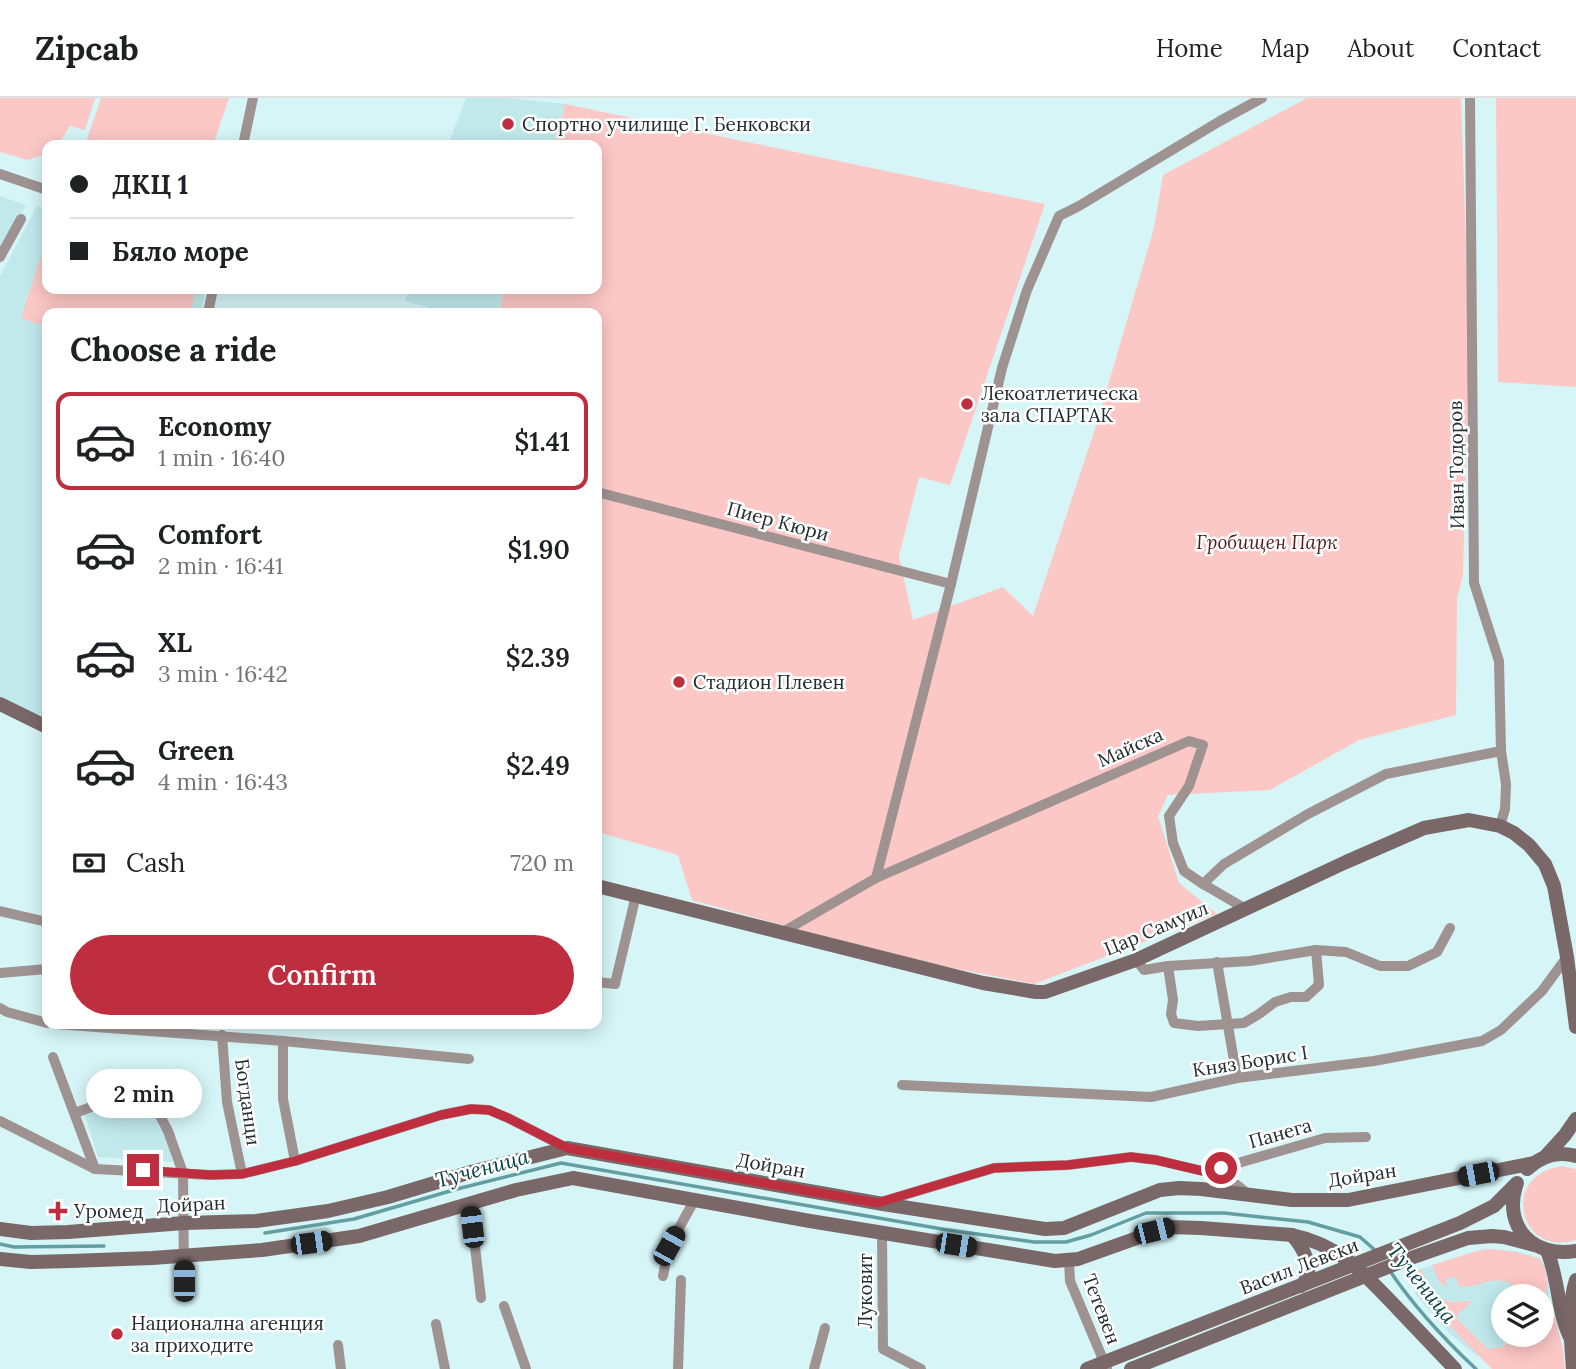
<!DOCTYPE html>
<html lang="en">
<head>
<meta charset="utf-8">
<style>
  :root { --surface:#fff; --page:#f2f2f2; --text:#202124; --muted:#757577; --line:#e0e0e0; --accent:#bf2e3e }
  body { margin:0; font-family:Lora,serif; background:var(--page); color:var(--text); height:100vh; display:flex; flex-direction:column; font-size:26px; white-space:nowrap }
  * { box-sizing:border-box; margin:0 }
  p { font-size:23px; color:var(--muted) }
  .icon { flex:none; width:38px; height:38px; fill:none; stroke:currentColor; stroke-width:2; stroke-linecap:round; stroke-linejoin:round }
  .map { position:relative; flex:1; overflow:hidden }
  .details { position:absolute; left:42px; top:210px; width:560px; height:721px; display:flex; flex-direction:column; background:var(--surface); border-radius:14px; box-shadow:0 4px 18px #0003 }
  .details>* { flex:none }
  .guide { position:absolute; left:42px; top:42px; width:560px; height:154px; border-radius:14px; box-shadow:0 4px 18px #0003; display:grid; align-content:center; height:154px; padding:0 28px; background:var(--surface) }
  .controls { position:absolute; left:1491px; top:1186px; display:grid; gap:14px }
  .controls a { display:grid; place-items:center; width:63px; height:63px; border-radius:50%; background:var(--surface); box-shadow:0 4px 18px #0003; font-size:35px }
  .end { position:absolute; width:32px; height:32px; margin:-16px; border:9px solid #bf2e3e; background:#fff; box-shadow:0 0 0 4px #fff }
  .from { border-radius:50% }
  .bubble { position:absolute; height:49px; border-radius:24px; background:var(--surface); box-shadow:0 4px 18px #0003; font-size:23px; font-weight:600; line-height:49px; text-align:center }
  .car { position:absolute; width:21px; height:42px; margin:-21px -10px; border-radius:9px; box-shadow:0 0 5px 2px #0007; background:linear-gradient(#222 24%,#8ab4d8 0 40%,#222 0 76%,#8ab4d8 0 86%,#222 0) }
  .guide b { display:flex; align-items:center; gap:24px; height:66px; font-size:26px }
  .guide b+b { border-top:2px solid var(--line) }
  .guide i { width:18px; height:18px; background:var(--text) }
  ul { padding:0; list-style:none }
  li { display:flex; align-items:center; gap:21px; height:98px; margin:0 14px 10px; padding:0 14px; border:4px solid transparent; border-radius:14px }
  li div { flex:1 }
  li b { display:block; font-size:26px }
  li em { font-style:normal; font-weight:600 }
  li.active { border-color:var(--accent) }
  li>.icon { width:63px; height:63px; stroke-width:1.5 }
  h2 { padding:0 28px; font-size:32px; line-height:84px }
  .pay { display:flex; align-items:center; gap:18px; height:77px; padding:0 28px; font-size:26px }
  .pay p { margin-inline-start:auto }
  .button { display:flex; gap:14px; margin-top:auto; padding:14px 28px }
  .button a { flex:1; height:80px; border-radius:42px; background:var(--accent); color:#fff; font-size:28px; font-weight:600; line-height:80px; text-align:center }
  header { display:flex; align-items:center; gap:42px; box-sizing:border-box; height:98px; padding:0 35px; background:var(--surface); border-bottom:2px solid var(--line) }
  header strong { font-size:33px }
  nav { display:flex; gap:38px; margin-inline-start:auto; font-size:24px }
  .map>svg:first-child { display:block }
  .built { fill:#c1e9ec }
  .green { fill:#fcc8c6 }
  .lines { fill:none; stroke-linecap:round; stroke-linejoin:round }
  .stream { stroke:#629ea4; stroke-width:3.5 }
  .street { stroke:#9f9392; stroke-width:10 }
  .secondary { stroke:#796867; stroke-width:14 }
  .route { stroke:#bf2e3e; stroke-width:9 }
  .poi-dot { fill:#bf2e3e; stroke:#fff; stroke-width:2.5 }
  .labels { text-anchor:middle; dominant-baseline:central; stroke-width:5; stroke-linejoin:round; paint-order:stroke }
  .poi-label { font-size:19px; fill:#222d2f; stroke:#fff; text-anchor:start }
  .street-label { font-size:19px; fill:#222d2f; stroke:#fff }
  .park-label { font-size:19px; font-style:italic; fill:#56171c; stroke:#fff }
  .water-label { font-size:21px; font-style:italic; fill:#084247; stroke:#fff }
</style>
</head>
<body>
<header>
<strong>Zipcab</strong>
<nav><a>Home</a><a>Map</a><a>About</a><a>Contact</a></nav>
</header>
<div class="map">
<svg width="1576" height="1271" viewBox="0 0 1576 1271">
  <rect width="100%" height="100%" fill="#d6f5f7"/>
  <!-- built -->
  <g class="built">
    <polygon points="466,0 508,0 565,6 555,47 448,47"/>
    <polygon points="0,98 26,107 0,158"/>
    <polygon points="37,108 47,111 47,191 205,191 201,215 47,215 47,625 0,602 0,178"/>
    <polygon points="409,191 504,191 499,215 447,215 405,203"/>
    <polygon points="143,994 163,1028 173,1064 98,1059 85,1017"/>
    <polygon points="1484,1151 1516,1153 1540,1160 1546,1170 1549,1188 1547,1221 1542,1225 1542,1199 1503,1199 1503,1237 1517,1237 1494,1253 1477,1258 1450,1236 1416,1197 1408,1175"/>
  </g>
  <!-- green -->
  <g class="green">
    <polygon points="0,0 95,0 85,32 70,28 58,47 47,47 47,56 27,62 0,54"/>
    <polygon points="101,0 229,0 213,47 85,47"/>
    <polygon points="1307,0 1461,0 1469,231 1463,477 1457,501 1456,617 1359,642 1270,692 1168,697 1158,718 1179,785 1217,816 1034,886 948,869 839,843 692,802 678,757 597,734 597,215 499,215 504,191 597,191 597,47 555,47 565,6 1045,106 950,387 919,379 899,458 913,522 1003,489 1033,518 1097,325 1154,130 1163,77"/>
    <polygon points="1496,0 1576,0 1576,289 1498,284"/>
    <polygon points="47,139 47,191 196,191 190,215 47,215 47,229 21,220"/>
    <path d="M1562,1068L1576,1071V1142C1520,1160 1498,1077 1562,1068Z"/>
    <path d="M1491,1151L1516,1154L1540,1161C1546,1171 1549,1183 1546,1195C1529,1206 1520,1187 1504,1183C1489,1179 1474,1191 1459,1188L1456,1179L1445,1181L1447,1189L1439,1184L1432,1167L1477,1153Z"/>
    <path d="M1421,1171C1428,1187 1435,1204 1456,1204C1462,1204 1466,1202 1472,1204L1458,1216L1456,1220L1488,1251L1501,1249L1522,1237H1542V1227L1554,1216L1563,1251L1565,1271H1492L1437,1215L1420,1190L1412,1174Z"/>
  </g>
  <g class="lines">
    <!-- stream -->
    <g class="stream">
      <polyline points="265,1135 354,1121 457,1091 561,1065 942,1131 1034,1144 1066,1144 1091,1137 1146,1115 1224,1115 1308,1124 1360,1139 1376,1153"/>
      <polyline points="0,1146 14,1149 104,1148"/>
      <path d="M1390,1173C1415,1210 1444,1241 1476,1271"/>
    </g>
    <!-- street -->
    <g class="street">
      <polyline points="1470,0 1474,485 1499,563 1501,653 1506,686 1505,711 1500,728"/>
      <polyline points="243,47 253,0"/>
      <polyline points="0,76 47,92"/>
      <polyline points="0,159 21,121"/>
      <polyline points="208,215 213,191"/>
      <polyline points="597,394 951,486"/>
      <polyline points="876,780 951,486 1002,270 1027,192 1059,118 1079,108 1220,23 1262,0"/>
      <polyline points="1203,786 1246,811"/>
      <polyline points="0,813 47,824"/>
      <polyline points="781,835 876,780 1189,643 1203,647 1189,688 1169,718 1173,745 1184,773 1203,786 1224,766 1308,716 1386,676 1501,653"/>
      <polyline points="1136,862 1144,872 1168,868 1250,863 1316,852 1346,854 1380,868 1408,868 1437,854 1450,830"/>
      <polyline points="1217,864 1237,980"/>
      <polyline points="1168,868 1173,902 1171,916 1174,925 1198,928 1244,925 1259,916 1275,904 1291,899 1306,899 1319,887 1316,852"/>
      <polyline points="0,875 47,871"/>
      <polyline points="597,884 615,886 636,797"/>
      <polyline points="0,910 7,914 47,925"/>
      <polyline points="56,926 283,943 469,961"/>
      <polyline points="222,937 227,1004 242,1076"/>
      <polyline points="283,943 283,1001 295,1063"/>
      <polyline points="53,959 95,1071"/>
      <polyline points="902,987 1151,999 1237,980 1374,963 1482,943 1501,932 1542,893 1567,859"/>
      <polyline points="75,1015 145,989 168,1033 183,1075 184,1183"/>
      <polyline points="0,1023 95,1071 210,1077 242,1076 295,1063 441,1017 471,1011 489,1012 508,1020 567,1050"/>
      <path d="M1207,1075C1224,1080 1237,1084 1248,1097"/>
      <polyline points="881,1104 994,1070 1068,1067 1131,1059 1156,1062 1207,1074 1325,1040 1366,1039"/>
      <polyline points="470,1106 481,1200"/>
      <polyline points="882,1134 883,1251 921,1271"/>
      <polyline points="1069,1163 1070,1183 1107,1271"/>
      <polyline points="663,1178 669,1148 694,1103"/>
      <polyline points="504,1208 526,1271"/>
      <polyline points="436,1226 445,1271"/>
      <polyline points="338,1247 341,1271"/>
      <polyline points="678,1271 681,1182"/>
      <polyline points="814,1271 825,1230"/>
    </g>
    <!-- secondary -->
    <g class="secondary">
      <polyline points="0,606 47,629"/>
      <polyline points="597,788 943,875 983,885 1036,894 1045,894 1136,862 1346,764 1424,730 1469,722 1500,728 1514,735 1529,747 1545,766 1554,788 1567,859 1576,929"/>
      <polyline points="1545,1059 1565,1037 1576,1021"/>
      <path d="M1527,1071C1541,1058 1558,1053 1576,1058"/>
      <path d="M1516,1088C1503,1130 1534,1160 1576,1153"/>
      <polyline points="0,1131 31,1135 68,1134 184,1125 256,1123 328,1113 388,1099 471,1074 567,1050 883,1106 1045,1131 1064,1130 1160,1092 1179,1090 1201,1091 1292,1102 1348,1102 1534,1065"/>
      <path d="M1292,1137C1304,1151 1317,1173 1301,1188"/>
      <path d="M1547,1153C1559,1181 1557,1212 1570,1239"/>
      <path d="M0,1161L31,1164L71,1163L152,1160L262,1152L359,1138L516,1092L573,1080L810,1123L1055,1163L1078,1161L1168,1129L1201,1130L1292,1137C1341,1147 1365,1177 1398,1211C1417,1231 1436,1251 1455,1271"/>
      <polyline points="1087,1271 1460,1125 1494,1108 1517,1085"/>
      <polyline points="1131,1271 1408,1161 1468,1140 1492,1138 1504,1139 1534,1147"/>
      <path d="M1573,1271C1571,1242 1567,1210 1576,1182"/>
    </g>
  </g>
  <g class="lines">
    <!-- route -->
    <polyline class="route" points="143,1072 211,1077 242,1076 295,1063 441,1017 471,1011 489,1012 508,1020 567,1050 877,1105 994,1070 1068,1067 1131,1059 1156,1062 1207,1074 1221,1070"/>
  </g>
  <!-- markers -->
  <g class="poi-dot">
    <circle cx="508" cy="26" r="7"/>
    <circle cx="967" cy="306" r="7"/>
    <circle cx="679" cy="584" r="7"/>
    <path d="M54.5 1102.5h7v7h7v7h-7v7h-7v-7h-7v-7h7z"/>
    <circle cx="117" cy="1236" r="7"/>
  </g>
  <g class="labels">
    <!-- poi labels -->
    <g class="poi-label">
      <text x="522" y="26">Спортно училище Г. Бенковски</text>
      <text x="981" y="295">Лекоатлетическа<tspan x="981" dy="22">зала СПАРТАК</tspan></text>
      <text x="693" y="584">Стадион Плевен</text>
      <text x="74" y="1113">Уромед</text>
      <text x="131" y="1225">Национална агенция<tspan x="131" dy="22">за приходите</tspan></text>
    </g>
    <!-- street labels -->
    <g class="street-label">
      <text transform="translate(1456 367) rotate(-91)">Иван Тодоров</text>
      <text transform="translate(778 423) rotate(15)">Пиер Кюри</text>
      <text transform="translate(1130 649) rotate(-24)">Майска</text>
      <text transform="translate(1156 830) rotate(-23)">Цар Самуил</text>
      <text transform="translate(1250 963) rotate(-9)">Княз Борис I</text>
      <text transform="translate(248 1004) rotate(82)">Богданци</text>
      <text transform="translate(1280 1035) rotate(-16)">Панега</text>
      <text transform="translate(771 1067) rotate(10)">Дойран</text>
      <text transform="translate(1362 1077) rotate(-9)">Дойран</text>
      <text transform="translate(191 1106) rotate(-3)">Дойран</text>
      <text transform="translate(1299 1168) rotate(-21)">Васил Левски</text>
      <text transform="translate(865 1193) rotate(-90)">Луковит</text>
      <text transform="translate(1102 1211) rotate(69)">Тетевен</text>
    </g>
    <!-- park labels -->
    <g class="park-label">
      <text x="1267" y="444">Гробищен Парк</text>
    </g>
    <!-- water labels -->
    <g class="water-label">
      <text transform="translate(482 1070) rotate(-15)">Тученица</text>
      <text transform="translate(1422 1185) rotate(51)">Тученица</text>
    </g>
  </g>
</svg>
<div class="controls">
<a><svg class="icon" aria-label="layers" viewBox="0 0 24 24"><path d="M12 4l9 5-9 5-9-5zM3 14l9 5 9-5"/></svg></a>
</div>
<i class="end from" style="left:1221px;top:1070px"></i>
<i class="end" style="left:143px;top:1072px"></i>
<div class="bubble" style="left:86px;top:971px;width:116px">2 min</div>
<i class="car" style="left:1478px;top:1076px;rotate:259deg"></i>
<i class="car" style="left:472px;top:1129px;rotate:353deg"></i>
<i class="car" style="left:1154px;top:1133px;rotate:76deg"></i>
<i class="car" style="left:311px;top:1145px;rotate:82deg"></i>
<i class="car" style="left:956px;top:1147px;rotate:99deg"></i>
<i class="car" style="left:669px;top:1148px;rotate:29deg"></i>
<i class="car" style="left:184px;top:1183px;rotate:0deg"></i>
<div class="guide">
<b><i class="from"></i>ДКЦ 1</b>
<b><i></i>Бяло море</b>
</div>
<section class="details">
<h2>Choose a ride</h2>
<ul>
<li class="active"><svg class="icon" aria-label="car" viewBox="0 0 24 24"><path d="M5 17H2v-5l4-1 3-4h7l3 4 3 1v5h-3M9 17h6M6 11h13"/><circle cx="7" cy="17" r="2"/><circle cx="17" cy="17" r="2"/></svg><div><b>Economy</b><p>1 min · 16:40</p></div><em>$1.41</em></li>
<li><svg class="icon" aria-label="car" viewBox="0 0 24 24"><path d="M5 17H2v-5l4-1 3-4h7l3 4 3 1v5h-3M9 17h6M6 11h13"/><circle cx="7" cy="17" r="2"/><circle cx="17" cy="17" r="2"/></svg><div><b>Comfort</b><p>2 min · 16:41</p></div><em>$1.90</em></li>
<li><svg class="icon" aria-label="car" viewBox="0 0 24 24"><path d="M5 17H2v-5l4-1 3-4h7l3 4 3 1v5h-3M9 17h6M6 11h13"/><circle cx="7" cy="17" r="2"/><circle cx="17" cy="17" r="2"/></svg><div><b>XL</b><p>3 min · 16:42</p></div><em>$2.39</em></li>
<li><svg class="icon" aria-label="car" viewBox="0 0 24 24"><path d="M5 17H2v-5l4-1 3-4h7l3 4 3 1v5h-3M9 17h6M6 11h13"/><circle cx="7" cy="17" r="2"/><circle cx="17" cy="17" r="2"/></svg><div><b>Green</b><p>4 min · 16:43</p></div><em>$2.49</em></li>
</ul>
<div class="pay"><svg class="icon" aria-label="cash" viewBox="0 0 24 24"><path d="M3 7h18v10H3z"/><circle cx="12" cy="12" r="2"/></svg>Cash<p>720 m</p></div>
<div class="button"><a>Confirm</a></div>
</section>
</div>
</body>
</html>
